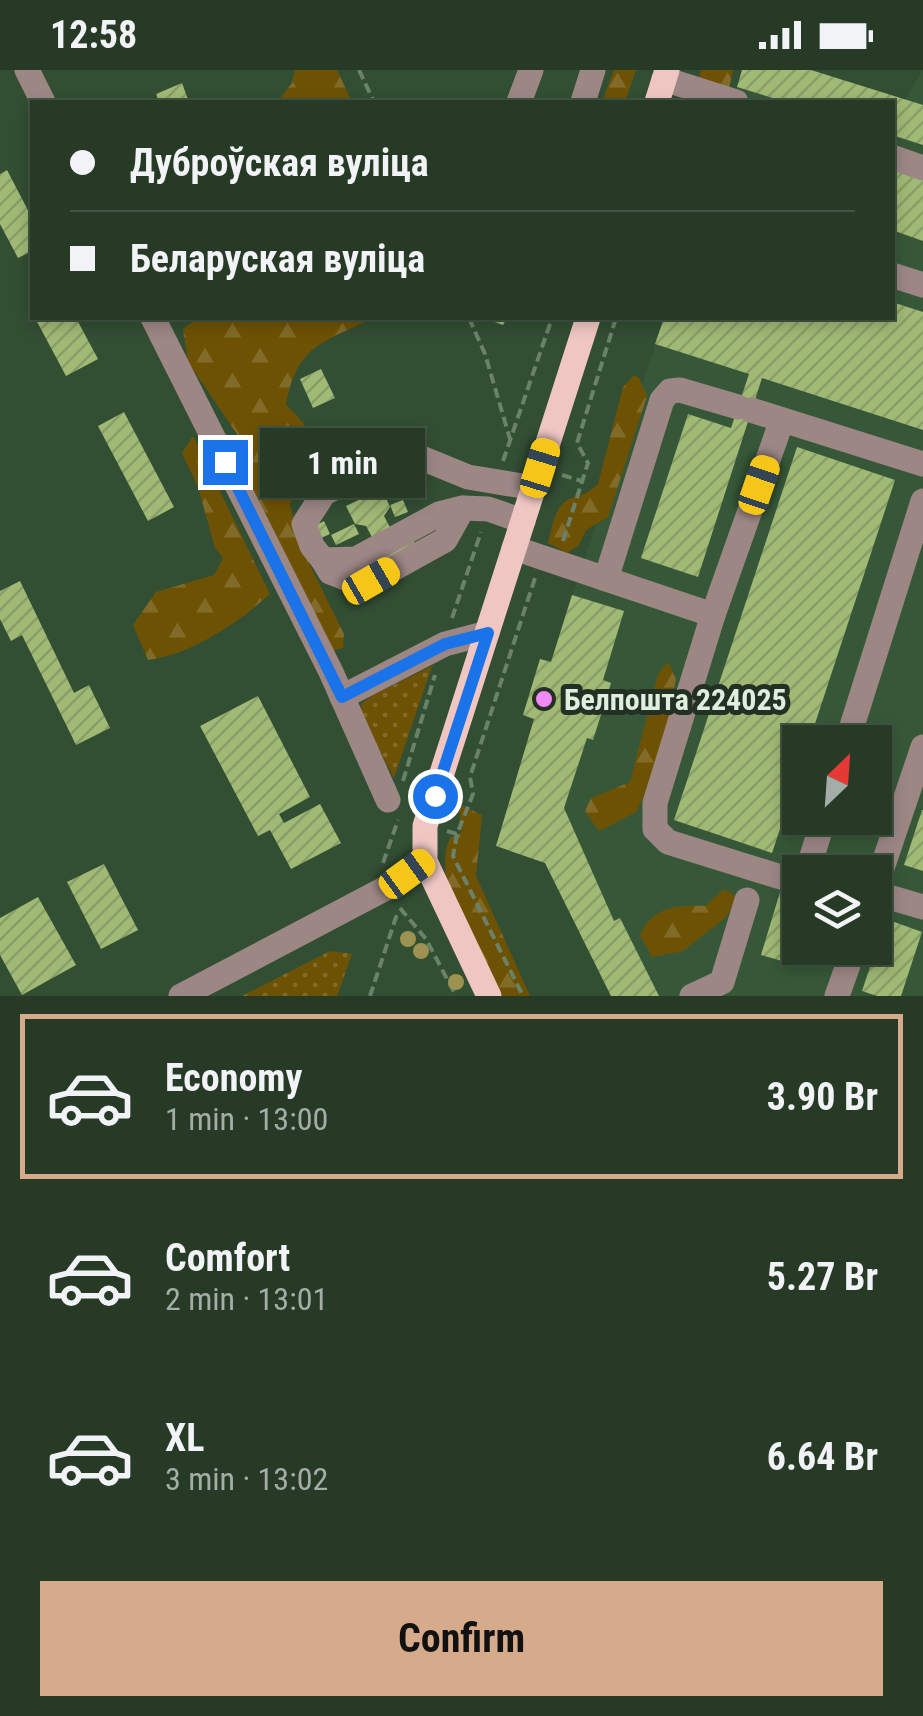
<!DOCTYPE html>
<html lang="en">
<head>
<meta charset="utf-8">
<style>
  :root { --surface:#263a26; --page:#2e412e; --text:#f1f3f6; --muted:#a4ada7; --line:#425443; --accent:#d6ab8b }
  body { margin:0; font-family:"Roboto Condensed",sans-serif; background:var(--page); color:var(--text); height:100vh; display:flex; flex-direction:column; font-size:38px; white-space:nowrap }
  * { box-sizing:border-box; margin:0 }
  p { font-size:32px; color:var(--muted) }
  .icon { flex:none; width:55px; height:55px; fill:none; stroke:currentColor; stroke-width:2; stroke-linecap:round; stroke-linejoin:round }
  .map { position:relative; height:926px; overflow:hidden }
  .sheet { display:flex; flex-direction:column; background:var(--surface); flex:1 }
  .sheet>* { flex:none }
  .banner { position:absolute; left:30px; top:30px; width:865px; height:220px; border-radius:0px; box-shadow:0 5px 15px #0003,0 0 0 2px var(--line); display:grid; align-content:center; height:220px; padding:0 40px; background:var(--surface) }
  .needle { width:65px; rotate:25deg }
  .tools { position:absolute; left:782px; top:655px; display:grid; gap:20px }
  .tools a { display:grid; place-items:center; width:110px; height:110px; border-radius:0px; background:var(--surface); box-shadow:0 5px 15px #0003,0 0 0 2px var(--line); font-size:50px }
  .end { position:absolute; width:45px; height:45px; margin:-22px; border:12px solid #1a73e8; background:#fff; box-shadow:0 0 0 5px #fff }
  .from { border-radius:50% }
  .bubble { position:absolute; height:70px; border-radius:0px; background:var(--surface); box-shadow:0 5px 15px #0003,0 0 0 2px var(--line); font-size:32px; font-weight:700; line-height:70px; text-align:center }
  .car { position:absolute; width:30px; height:60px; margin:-30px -15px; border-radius:12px; box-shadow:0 0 8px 2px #0007; background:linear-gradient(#f5c518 24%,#345 0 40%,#f5c518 0 76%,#345 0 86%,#f5c518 0) }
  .banner b { display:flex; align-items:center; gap:35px; height:95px; font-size:38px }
  .banner b+b { border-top:2px solid var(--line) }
  .banner i { width:25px; height:25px; background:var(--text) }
  ul { padding:18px 0 0; list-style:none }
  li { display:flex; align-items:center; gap:30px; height:165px; margin:0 20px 15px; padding:0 20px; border:5px solid transparent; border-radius:0px }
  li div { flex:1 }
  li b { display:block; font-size:38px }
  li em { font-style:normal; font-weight:700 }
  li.current { border-color:var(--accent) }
  li>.icon { width:90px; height:90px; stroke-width:1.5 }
  .button { display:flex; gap:20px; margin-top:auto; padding:20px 40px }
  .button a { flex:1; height:115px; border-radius:0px; background:var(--accent); color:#111; font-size:40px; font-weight:700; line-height:115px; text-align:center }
  .status { display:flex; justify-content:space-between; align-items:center; height:70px; padding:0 50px; background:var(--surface); direction:ltr }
  .status svg { height:28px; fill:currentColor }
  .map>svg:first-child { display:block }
  .built { fill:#365838; fill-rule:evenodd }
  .grass { fill:url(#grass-dots) }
  .forest { fill:url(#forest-firs) }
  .building { fill:url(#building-hatch) }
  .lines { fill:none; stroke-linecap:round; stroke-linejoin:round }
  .path { stroke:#6a826a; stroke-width:4; stroke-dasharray:10 5; stroke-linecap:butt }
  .minor { stroke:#9c8785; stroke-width:25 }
  .major { stroke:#efc6c2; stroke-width:25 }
  .tree { fill:#9e9250 }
  .route { stroke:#1a73e8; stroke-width:12 }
  .poi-dot { fill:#f08bf5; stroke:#243024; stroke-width:4 }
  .labels { text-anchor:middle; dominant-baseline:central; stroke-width:10; stroke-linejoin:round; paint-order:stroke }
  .poi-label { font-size:30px; font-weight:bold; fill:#dfefde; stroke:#243024; text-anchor:start }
</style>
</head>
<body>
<div class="status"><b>12:58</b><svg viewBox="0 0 49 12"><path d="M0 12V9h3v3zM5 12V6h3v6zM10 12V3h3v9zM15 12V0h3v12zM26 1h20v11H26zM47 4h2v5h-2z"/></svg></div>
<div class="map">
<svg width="923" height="926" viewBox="0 0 923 926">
  <defs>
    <pattern id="grass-dots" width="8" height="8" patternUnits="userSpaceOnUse" patternTransform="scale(2.5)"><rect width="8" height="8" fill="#6e5204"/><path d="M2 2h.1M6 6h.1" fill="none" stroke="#826b28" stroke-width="1.8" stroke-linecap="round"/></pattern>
    <pattern id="forest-firs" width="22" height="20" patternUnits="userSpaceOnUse" patternTransform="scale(2.5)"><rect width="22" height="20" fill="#6e5204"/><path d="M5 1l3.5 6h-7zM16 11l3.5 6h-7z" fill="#826b28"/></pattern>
    <pattern id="building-hatch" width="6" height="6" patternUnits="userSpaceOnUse" patternTransform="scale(2.5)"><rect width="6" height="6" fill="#a0b975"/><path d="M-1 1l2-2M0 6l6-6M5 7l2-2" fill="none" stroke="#899d68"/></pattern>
  </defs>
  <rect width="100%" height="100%" fill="#324e33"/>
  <!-- built -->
  <path class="built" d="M742,0H811L905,29L923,0V926H611L545,793L496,776L534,650L523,645L540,589L551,591L664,248H892V32H732ZM800,672H875V748H800ZM800,802H875V878H800Z"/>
  <!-- grass -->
  <g class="grass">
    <polygon points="432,596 394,708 360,644 362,633 373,625"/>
    <polygon points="330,881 352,884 337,926 242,926"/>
  </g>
  <!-- forest -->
  <g class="forest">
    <polygon points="295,0 337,0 352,32 277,32 292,13"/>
    <polygon points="614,0 636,0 625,32 602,32"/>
    <polygon points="701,0 733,0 726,32 692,32"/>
    <path d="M198,248H373C323,273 297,274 286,335C293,342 304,351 307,361C314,385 303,415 290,434L299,473L344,564L343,578L331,581L238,396L239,367L188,292L183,259Z"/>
    <path d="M634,305L639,308L647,326L608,447L586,460L579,475L567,483L548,473C552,458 554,437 569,429C582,424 588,424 598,414L623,317Z"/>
    <path d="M193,366L270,524C236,554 194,583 148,590L133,555L156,522L214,505L223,488L215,478L198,417L182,383Z"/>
    <polygon points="668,592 676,608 661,690 636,742 599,761 585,741 591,728 630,712 658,604"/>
    <path d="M459,734L482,745L476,806L530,926H502C480,886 429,813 450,768L461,763Z"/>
    <path d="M724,819L738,827L726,847L683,881L652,887L640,865C652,837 677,835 705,836Z"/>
  </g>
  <!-- building -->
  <g class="building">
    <polygon points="742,0 811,0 923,35 923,75 892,65 892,32 786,32 737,17"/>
    <polygon points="182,13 189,32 159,32 156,24"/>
    <polygon points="892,94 923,104 923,171 892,160"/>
    <polygon points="7,100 32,148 32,181 18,188 0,154 0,104"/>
    <polygon points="892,232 923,242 923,360 762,308 698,507 641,488 688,344 731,358 749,304 655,274 664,248 892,248"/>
    <polygon points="35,248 76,248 98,289 66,306"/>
    <polygon points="483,248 507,248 503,255"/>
    <polygon points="321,299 335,328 313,338 300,309"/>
    <polygon points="124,342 174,437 148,451 98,356"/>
    <polygon points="797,377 895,410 809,672 800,672 800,699 772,783 674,750"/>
    <polygon points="382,419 390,437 384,446 393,463 406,456 417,478 373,501 362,478 374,471 366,456 355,454 346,436"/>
    <polygon points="403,430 408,442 395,447 390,435"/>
    <polygon points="324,451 330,464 321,468 315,456"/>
    <polygon points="354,454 359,464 336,475 331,465"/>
    <polygon points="20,511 74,623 89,615 110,658 76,675 22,565 11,571 0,549 0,521"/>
    <polygon points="572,525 624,541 603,610 611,613 593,670 587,668 564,738 614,851 620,848 659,926 611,926 545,793 496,776 534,649 523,645 540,589 551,592"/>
    <polygon points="258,626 310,727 279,744 284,753 320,734 341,773 291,799 270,760 258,766 200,656"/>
    <polygon points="922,740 923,740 923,801 904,795"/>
    <polygon points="104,794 138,860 101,879 67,812"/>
    <polygon points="780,822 800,828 800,854 789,893 761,885"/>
    <polygon points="38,827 76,895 22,925 0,885 0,848"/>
    <polygon points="886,849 922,862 901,926 877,926 862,921"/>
  </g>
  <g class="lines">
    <!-- path -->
    <g class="path">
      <polyline points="359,0 374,32"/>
      <polyline points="469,248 485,284 510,369"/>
      <polyline points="503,391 552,248"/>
      <polyline points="562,405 582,411"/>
      <polyline points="563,471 588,393 577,373 616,248"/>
      <polyline points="452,548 481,462"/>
      <polyline points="403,711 435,605"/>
      <polyline points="447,761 457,764 473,724 470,707 535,508"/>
      <polyline points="457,764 453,786 523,926"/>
      <polyline points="383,793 398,750"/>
      <polyline points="400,838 426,869 456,926"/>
      <polyline points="370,926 396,847 402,843"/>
    </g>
    <!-- minor -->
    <g class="minor">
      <polyline points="27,0 43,32"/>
      <polyline points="664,9 736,32"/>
      <polyline points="519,32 531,0"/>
      <polyline points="583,32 593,0"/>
      <polyline points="892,87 923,98"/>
      <polyline points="892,205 923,215"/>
      <polyline points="153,248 331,602 388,730"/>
      <polyline points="751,340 923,394"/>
      <polyline points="782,350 713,545 655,733 655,759 668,772 800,813"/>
      <polyline points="523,451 488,439 463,438 439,444 356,489 323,490 312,476 304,454 324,423 407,382 468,407 534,418"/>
      <polyline points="514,478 606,509"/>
      <polyline points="323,490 330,502 351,510 371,511 445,470 463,438"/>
      <polyline points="713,545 606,509 662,330 670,321 680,320 738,337"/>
      <polyline points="342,627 445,574 487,563"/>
      <polyline points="847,672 923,431"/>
      <polyline points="807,802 824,748"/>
      <polyline points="875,819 923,677"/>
      <polyline points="875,823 923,837"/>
      <polyline points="181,926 388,817 425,791"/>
      <polyline points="692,926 722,912 747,830"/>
      <polyline points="837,926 854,878"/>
    </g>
    <!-- major -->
    <g class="major">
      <polyline points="657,32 667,0"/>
      <polyline points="489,926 425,791 425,756 588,248"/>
    </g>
  </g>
  <!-- trees -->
  <g class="tree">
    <circle cx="408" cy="869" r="8"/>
    <circle cx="421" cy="881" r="8"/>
    <circle cx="456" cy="912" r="8"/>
  </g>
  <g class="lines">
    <!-- route -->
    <polyline class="route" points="225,392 342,627 445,574 488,563 435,726"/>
  </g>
  <!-- markers -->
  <circle class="poi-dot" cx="544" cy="629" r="10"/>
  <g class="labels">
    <!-- poi labels -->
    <g class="poi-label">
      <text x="564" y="629">Белпошта 224025</text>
    </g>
  </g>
</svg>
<div class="tools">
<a><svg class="needle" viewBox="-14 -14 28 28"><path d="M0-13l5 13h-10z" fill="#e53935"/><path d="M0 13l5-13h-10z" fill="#a4ada7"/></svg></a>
<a><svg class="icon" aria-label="layers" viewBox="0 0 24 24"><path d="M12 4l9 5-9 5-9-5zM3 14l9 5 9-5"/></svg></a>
</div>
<i class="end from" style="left:435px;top:726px"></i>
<i class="end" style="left:225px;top:392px"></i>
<div class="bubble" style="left:260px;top:358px;width:165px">1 min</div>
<i class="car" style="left:540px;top:398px;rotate:17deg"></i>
<i class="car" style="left:759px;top:415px;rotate:19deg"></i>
<i class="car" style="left:371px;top:511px;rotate:60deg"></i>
<i class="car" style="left:407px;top:804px;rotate:54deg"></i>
<div class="banner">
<b><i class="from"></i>Дуброўская вуліца</b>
<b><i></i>Беларуская вуліца</b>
</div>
</div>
<section class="sheet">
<ul>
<li class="current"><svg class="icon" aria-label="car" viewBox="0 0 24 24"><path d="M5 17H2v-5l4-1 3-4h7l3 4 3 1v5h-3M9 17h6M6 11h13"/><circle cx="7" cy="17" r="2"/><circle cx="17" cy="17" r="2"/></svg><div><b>Economy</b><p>1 min · 13:00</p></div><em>3.90 Br</em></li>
<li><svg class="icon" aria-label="car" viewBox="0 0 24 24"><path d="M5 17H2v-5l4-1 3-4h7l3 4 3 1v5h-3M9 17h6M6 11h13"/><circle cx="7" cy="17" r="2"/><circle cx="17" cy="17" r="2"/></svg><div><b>Comfort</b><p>2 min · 13:01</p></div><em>5.27 Br</em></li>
<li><svg class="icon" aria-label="car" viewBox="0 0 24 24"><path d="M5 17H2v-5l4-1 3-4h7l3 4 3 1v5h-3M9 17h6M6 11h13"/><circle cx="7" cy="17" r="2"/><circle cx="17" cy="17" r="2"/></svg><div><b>XL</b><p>3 min · 13:02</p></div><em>6.64 Br</em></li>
</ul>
<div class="button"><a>Confirm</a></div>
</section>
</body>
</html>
